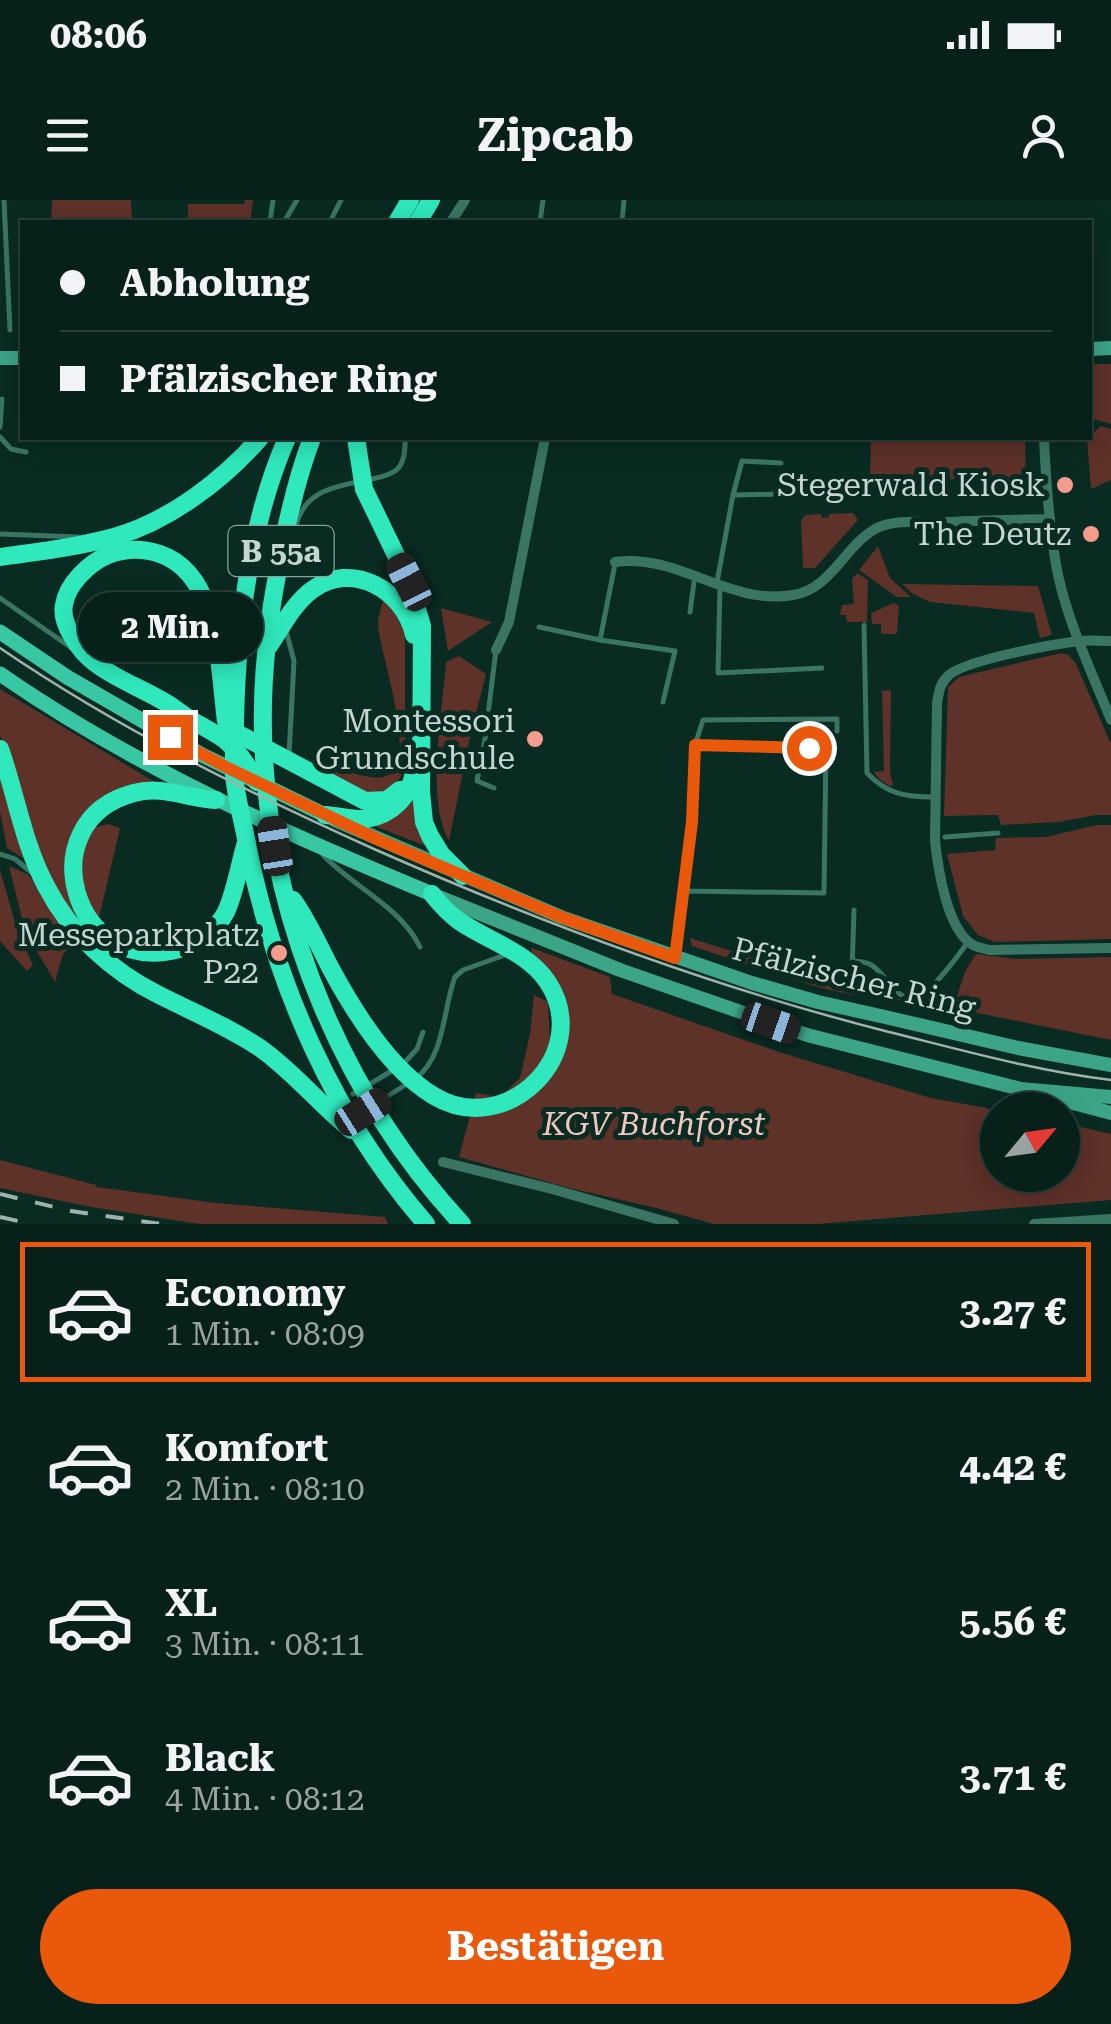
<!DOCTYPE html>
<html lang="de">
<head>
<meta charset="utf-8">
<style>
  :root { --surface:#07201a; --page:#102823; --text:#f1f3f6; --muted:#98a3a2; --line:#283e39; --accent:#ea580c }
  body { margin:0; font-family:"Roboto Serif",serif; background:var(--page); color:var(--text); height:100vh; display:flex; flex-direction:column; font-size:38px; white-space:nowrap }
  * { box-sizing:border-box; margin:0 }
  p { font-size:32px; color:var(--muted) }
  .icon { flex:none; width:55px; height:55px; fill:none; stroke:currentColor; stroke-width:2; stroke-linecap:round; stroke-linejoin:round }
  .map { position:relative; height:1024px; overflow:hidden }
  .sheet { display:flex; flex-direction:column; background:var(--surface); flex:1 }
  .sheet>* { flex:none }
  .guide { position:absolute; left:20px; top:20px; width:1072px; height:220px; border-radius:0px; box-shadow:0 5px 25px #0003,0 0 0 2px var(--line); display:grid; align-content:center; height:220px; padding:0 40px; background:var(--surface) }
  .needle { width:65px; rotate:61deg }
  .buttons { position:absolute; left:980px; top:892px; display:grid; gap:20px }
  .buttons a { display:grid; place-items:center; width:100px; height:100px; border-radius:50%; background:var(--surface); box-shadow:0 5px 25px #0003,0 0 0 2px var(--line); font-size:50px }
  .end { position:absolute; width:45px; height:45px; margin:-22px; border:12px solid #ea580c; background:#fff; box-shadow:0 0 0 5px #fff }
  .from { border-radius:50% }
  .bubble { position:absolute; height:70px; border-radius:35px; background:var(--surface); box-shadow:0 5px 25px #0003,0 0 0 2px var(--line); font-size:32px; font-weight:700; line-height:70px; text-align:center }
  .car { position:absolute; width:30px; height:60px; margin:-30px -15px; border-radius:12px; box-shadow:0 0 8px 2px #0007; background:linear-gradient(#222 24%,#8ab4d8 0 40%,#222 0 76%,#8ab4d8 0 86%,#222 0) }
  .guide b { display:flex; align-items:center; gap:35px; height:95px; font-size:38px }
  .guide b+b { border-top:2px solid var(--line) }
  .guide i { width:25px; height:25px; background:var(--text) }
  ul { padding:18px 0 0; list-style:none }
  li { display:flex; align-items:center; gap:30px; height:140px; margin:0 20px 15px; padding:0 20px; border:5px solid transparent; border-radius:0px }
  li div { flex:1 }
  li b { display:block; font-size:38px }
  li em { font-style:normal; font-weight:700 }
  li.active { border-color:var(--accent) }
  li>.icon { width:90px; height:90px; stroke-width:1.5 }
  .cta { display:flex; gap:20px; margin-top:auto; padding:20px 40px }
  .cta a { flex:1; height:115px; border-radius:60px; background:var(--accent); color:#fff; font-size:40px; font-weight:700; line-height:115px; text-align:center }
  .status { display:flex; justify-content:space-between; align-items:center; height:70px; padding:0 50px; background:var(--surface); direction:ltr }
  .status svg { height:28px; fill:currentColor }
  header { display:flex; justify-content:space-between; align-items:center; height:130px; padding:0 40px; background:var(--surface); font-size:45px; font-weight:700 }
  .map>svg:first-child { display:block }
  .green { fill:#5e3129 }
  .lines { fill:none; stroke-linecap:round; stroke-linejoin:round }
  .lane { stroke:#3a7563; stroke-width:5 }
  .street { stroke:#3a7563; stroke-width:10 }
  .secondary { stroke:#3ca487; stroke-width:14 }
  .primary { stroke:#38c7a2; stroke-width:15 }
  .highway { stroke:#2fe8bb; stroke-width:18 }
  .tram { stroke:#9eb3ac; stroke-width:2.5 }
  .rail { stroke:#9eb3ac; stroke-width:4; stroke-dasharray:18 18; stroke-linecap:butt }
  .route { stroke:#ea580c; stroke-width:12 }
  .poi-dot { fill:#f49d8d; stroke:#092b22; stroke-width:4 }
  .labels { text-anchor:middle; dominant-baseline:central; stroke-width:10; stroke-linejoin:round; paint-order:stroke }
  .shield { fill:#092b22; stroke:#8ca39b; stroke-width:2.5 }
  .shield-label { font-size:30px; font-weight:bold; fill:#c4d6cf }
  .poi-label { font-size:32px; fill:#c4d6cf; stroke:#092b22; text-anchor:end }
  .street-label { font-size:32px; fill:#c4d6cf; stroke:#092b22 }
  .park-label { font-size:32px; font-style:italic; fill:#f1c7bf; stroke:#092b22 }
</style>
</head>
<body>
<div class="status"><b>08:06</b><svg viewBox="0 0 49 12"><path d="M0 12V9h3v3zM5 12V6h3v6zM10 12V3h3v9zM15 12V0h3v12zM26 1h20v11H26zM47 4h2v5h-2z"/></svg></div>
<header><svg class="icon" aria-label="menu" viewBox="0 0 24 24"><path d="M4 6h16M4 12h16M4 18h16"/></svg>Zipcab<svg class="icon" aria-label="person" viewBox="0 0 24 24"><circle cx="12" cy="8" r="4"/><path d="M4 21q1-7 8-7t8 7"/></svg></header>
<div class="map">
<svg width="1111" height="1024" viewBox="0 0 1111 1024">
  <rect width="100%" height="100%" fill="#092b22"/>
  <!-- green -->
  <g class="green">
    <polygon points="52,0 131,0 132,22 51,22"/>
    <polygon points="245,0 253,0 250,22 188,22 188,4 244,4"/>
    <polygon points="1090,164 1111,164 1111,224 1090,218"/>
    <polygon points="1101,226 1111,229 1111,280 1091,289 1087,238"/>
    <polygon points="871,238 1025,238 1026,279 870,279"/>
    <polygon points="853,313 858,320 815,368 803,368 801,321 805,315 821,314 822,318 829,317 829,314"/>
    <polygon points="878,346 890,378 911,397 897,397 859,370"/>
    <polygon points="857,373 868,380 867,422 847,422 846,415 840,415 842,405 854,404 852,379"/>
    <polygon points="902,384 1038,386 1052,435 1040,438 1034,413 930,402 913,394"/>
    <path d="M383,400L389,402L405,430V558C404,581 394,586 376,597L329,573L331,564L339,566V570C352,572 374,581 386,576C421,563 378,450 378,423C378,416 382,407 383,400Z"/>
    <polygon points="894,403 899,406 897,432 896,434 881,434 881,424 872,424 871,413"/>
    <polygon points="441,408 492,422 448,451"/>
    <polygon points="1061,453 1069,455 1076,464 1111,544 1111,615 1096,615 1059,622 1001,625 998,615 944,616 948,487 959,477"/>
    <path d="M459,456L486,474L470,537L449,641C425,600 443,509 446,462Z"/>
    <polygon points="0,489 158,584 147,584 74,637 88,728 83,732 48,680 0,535"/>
    <polygon points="891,490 890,572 893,585 890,586 879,579 874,572 884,571 882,491"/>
    <polygon points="0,566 26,660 7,648 0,611"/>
    <polygon points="412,593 428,647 372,625"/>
    <path d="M108,624L120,628L99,718L92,715C78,674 76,668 92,628Z"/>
    <polygon points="1097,625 1111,625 1111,739 995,742 978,735 963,716 947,654 995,650 996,638 1046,637"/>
    <polygon points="9,666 29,675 73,740 71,746 63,754 55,782 25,731"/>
    <polygon points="0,670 18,733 33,765 27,771 0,741"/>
    <path d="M690,738L837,784L903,800C830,798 760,768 692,746Z"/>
    <path d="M532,748L610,777L612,794L779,852L931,898L987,908L997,915L998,975H1062L1063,923L1111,934V1000L817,1024H714L656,1008L569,988L459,957L476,893L500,897L520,878L530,834L534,795L548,802L550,841L566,810C558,779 554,774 531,752Z"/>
    <polygon points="976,754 1017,759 1111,757 1111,840 953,808 965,772"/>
    <polygon points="0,960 96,985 97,987 216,1003 385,1017 388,1024 199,1024 91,1007 0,988"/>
  </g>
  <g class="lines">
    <!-- lane -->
    <g class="lane">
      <polyline points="4,0 10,130"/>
      <polyline points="270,22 273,0"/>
      <polyline points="284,22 297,0"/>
      <polyline points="330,22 341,0"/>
      <polyline points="540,22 543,0"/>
      <polyline points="622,22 624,0"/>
      <polyline points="0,227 2,199"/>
      <polyline points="0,237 11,249 26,252"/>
      <path d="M367,280C397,274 406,270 405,238"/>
      <polyline points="733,295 781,294"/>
      <path d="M295,329C303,294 326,289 357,282"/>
      <polyline points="0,334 78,337"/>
      <polyline points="717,382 733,295 742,261 781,263"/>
      <polyline points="720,386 718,473 822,468"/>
      <polyline points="0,398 73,449"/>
      <polyline points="690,412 695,375"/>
      <path d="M864,425L867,573C887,594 905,597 933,597"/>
      <polyline points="285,427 294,461 289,555"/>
      <polyline points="539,427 600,440 675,451 663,502"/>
      <polyline points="600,440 615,364"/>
      <polyline points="695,545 703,520 837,519 837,531"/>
      <polyline points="494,588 477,581 485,539 496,450"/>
      <polyline points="945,637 998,633"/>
      <polyline points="0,654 15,659 31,672"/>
      <path d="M323,655C353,687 400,706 420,747"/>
      <polyline points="676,755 692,622 695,545 826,549 824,693 683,691"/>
      <path d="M852,761C872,762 873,765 886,779C890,784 897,793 903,796C924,807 957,756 968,742"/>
      <polyline points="852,772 854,710"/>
      <polyline points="404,863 417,849 423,832"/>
      <path d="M416,878C445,857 443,808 455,777L463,770L508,754"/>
      <polyline points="353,894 395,869"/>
      <polyline points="378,902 407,884"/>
    </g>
    <!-- street -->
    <g class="street">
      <polyline points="451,22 465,0"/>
      <path d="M1044,238C1046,284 1049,330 1058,375C1069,425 1092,473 1111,520"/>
      <path d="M615,362C678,353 729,406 793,395C831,389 844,347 875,329C895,318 927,323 950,322C983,320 1016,320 1050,319"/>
      <path d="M1111,441C1101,441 1090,440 1079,441C1054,444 966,460 949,475C940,483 939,491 937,503L935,641C938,669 947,730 973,745C977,747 985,749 989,750L1111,748"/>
      <polyline points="496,450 509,422 545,238"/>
      <polyline points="443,962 552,989 674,1024"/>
      <polyline points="1034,1024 1111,1019"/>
    </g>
    <!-- secondary -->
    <g class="secondary">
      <polyline points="1090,149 1111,148"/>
      <polyline points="0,158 22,158"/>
      <polyline points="335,620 561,717 752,783 818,802 885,817 1018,848 1111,865"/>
      <polyline points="434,695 620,770 807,835 1021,889 1111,897"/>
      <polyline points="1062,900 1111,913"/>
    </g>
    <!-- primary -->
    <g class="primary">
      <polyline points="0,432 67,477 202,555 325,615"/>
      <path d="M0,474C134,567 282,632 432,694"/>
    </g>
    <!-- highway -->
    <g class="highway">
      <polyline points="397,22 410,0"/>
      <polyline points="418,22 431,0"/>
      <path d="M287,238C249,325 237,426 235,521C235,539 233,557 234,574C236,599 244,625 248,649C276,786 334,918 426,1024"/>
      <path d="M312,238C296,280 286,325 278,370C266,432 260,495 264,558C273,728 346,899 462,1024"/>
      <polyline points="356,238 364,289 409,382 422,426 421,592 424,622 430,636 441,654 463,676"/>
      <path d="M0,357C38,352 77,347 114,337C170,321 223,280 260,238"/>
      <path d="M269,446C282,427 293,404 312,390C352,360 404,390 414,435"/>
      <path d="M226,521C219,469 220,374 160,354C143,348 124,349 108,355C89,363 67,384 64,405C60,424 80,452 95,463C117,480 144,489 168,504C176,509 184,516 193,521C204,527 215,533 225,540C240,552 248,567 257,582"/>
      <polyline points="229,529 365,601 387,600 400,590"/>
      <path d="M0,549C16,594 23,643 46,686C71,734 111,771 159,795C193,812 229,827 260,848C294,872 319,904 351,930"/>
      <path d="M216,600C188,599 163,585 134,593C29,620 71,778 179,749C196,744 218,728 226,712C235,692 239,667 245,646"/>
      <path d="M325,615C339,616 353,620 366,619C392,615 411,596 414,571"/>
      <path d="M293,700C308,721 318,744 330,767C354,812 390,870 434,896C507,940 595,852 547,781C526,751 488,741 459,721C449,714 440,704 432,694"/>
    </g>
    <!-- tram -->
    <path class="tram" d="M0,448C119,529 243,590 374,649C541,723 712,787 889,832C962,850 1036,871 1111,880"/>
    <!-- rail -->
    <g class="rail">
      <polyline points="0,994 71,1011 161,1024"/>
      <polyline points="0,1017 32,1024"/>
    </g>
  </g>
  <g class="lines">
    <!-- route -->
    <polyline class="route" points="170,537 230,569 379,640 561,717 675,758 692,622 695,545 809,548"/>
  </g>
  <!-- markers -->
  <g class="poi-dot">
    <circle cx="1065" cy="285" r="10"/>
    <circle cx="1091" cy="334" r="10"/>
    <circle cx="535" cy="539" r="10"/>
    <circle cx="279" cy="753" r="10"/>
  </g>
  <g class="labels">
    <!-- shield labels -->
    <rect class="shield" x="228.5" y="326" width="105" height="50" rx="8"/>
    <g class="shield-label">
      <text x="281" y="351">B 55a</text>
    </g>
    <!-- poi labels -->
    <g class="poi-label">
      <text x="1045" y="285">Stegerwald Kiosk</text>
      <text x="1071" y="334">The Deutz</text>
      <text x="515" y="521">Montessori<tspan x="515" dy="37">Grundschule</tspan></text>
      <text x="259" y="735">Messeparkplatz<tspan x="259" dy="37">P22</tspan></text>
    </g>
    <!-- street labels -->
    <g class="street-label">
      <text transform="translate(854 778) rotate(14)">Pfälzischer Ring</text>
    </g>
    <!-- park labels -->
    <g class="park-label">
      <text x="654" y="924">KGV Buchforst</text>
    </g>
  </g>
</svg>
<div class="buttons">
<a><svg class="needle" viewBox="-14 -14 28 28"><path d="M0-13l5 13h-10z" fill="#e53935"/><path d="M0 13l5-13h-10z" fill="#98a3a2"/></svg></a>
</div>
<i class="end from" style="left:809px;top:548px"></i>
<i class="end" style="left:170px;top:537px"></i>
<div class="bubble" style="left:78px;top:392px;width:185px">2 Min.</div>
<i class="car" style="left:409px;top:382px;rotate:333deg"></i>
<i class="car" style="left:275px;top:646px;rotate:351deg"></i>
<i class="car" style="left:771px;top:823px;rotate:109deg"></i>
<i class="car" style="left:363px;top:912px;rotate:58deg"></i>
<div class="guide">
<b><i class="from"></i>Abholung</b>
<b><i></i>Pfälzischer Ring</b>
</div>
</div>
<section class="sheet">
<ul>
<li class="active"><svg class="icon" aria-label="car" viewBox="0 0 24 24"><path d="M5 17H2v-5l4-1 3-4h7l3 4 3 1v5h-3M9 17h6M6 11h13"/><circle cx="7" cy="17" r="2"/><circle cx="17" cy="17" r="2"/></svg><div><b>Economy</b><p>1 Min. · 08:09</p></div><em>3.27 €</em></li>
<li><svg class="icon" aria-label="car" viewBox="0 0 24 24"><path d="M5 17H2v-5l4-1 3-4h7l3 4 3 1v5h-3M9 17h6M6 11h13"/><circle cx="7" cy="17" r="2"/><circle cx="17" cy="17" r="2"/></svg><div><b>Komfort</b><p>2 Min. · 08:10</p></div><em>4.42 €</em></li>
<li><svg class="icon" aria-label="car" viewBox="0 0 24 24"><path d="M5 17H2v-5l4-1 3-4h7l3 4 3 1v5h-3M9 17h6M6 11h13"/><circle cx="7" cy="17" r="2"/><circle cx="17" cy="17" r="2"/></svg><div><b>XL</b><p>3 Min. · 08:11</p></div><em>5.56 €</em></li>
<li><svg class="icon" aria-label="car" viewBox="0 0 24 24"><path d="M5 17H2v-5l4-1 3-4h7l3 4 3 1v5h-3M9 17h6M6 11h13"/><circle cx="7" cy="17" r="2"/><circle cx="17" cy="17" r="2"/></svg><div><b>Black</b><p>4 Min. · 08:12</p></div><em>3.71 €</em></li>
</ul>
<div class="cta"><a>Bestätigen</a></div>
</section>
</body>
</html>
